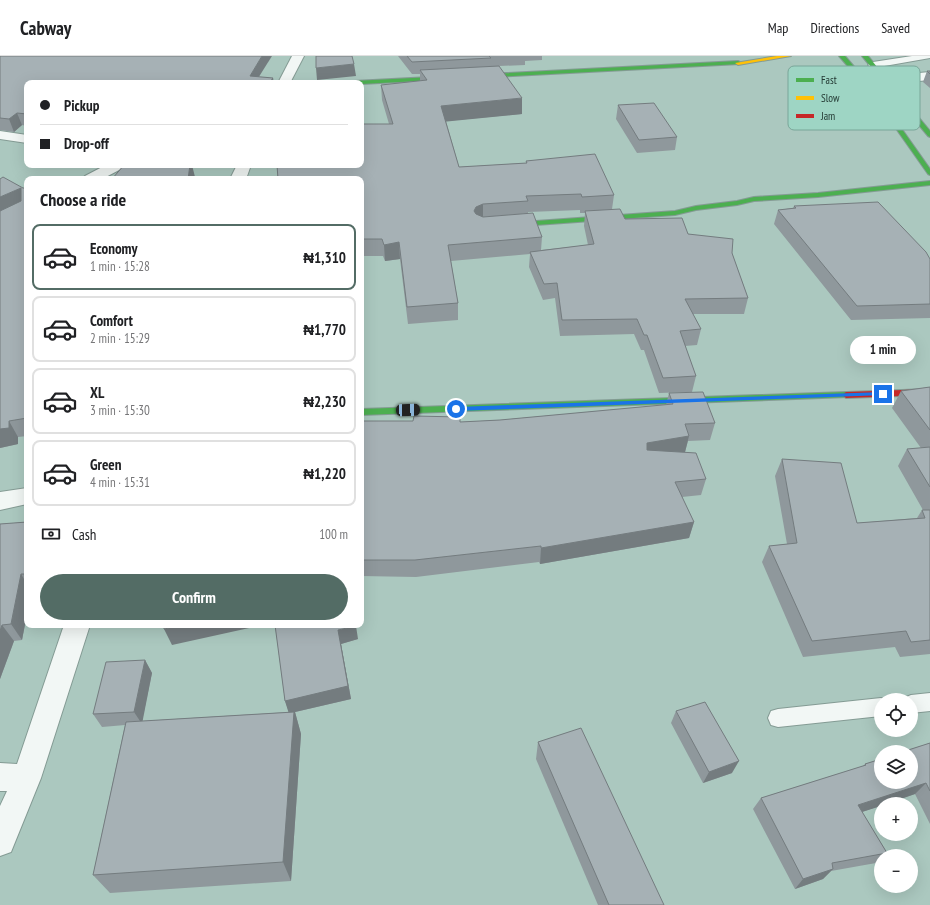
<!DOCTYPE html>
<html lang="en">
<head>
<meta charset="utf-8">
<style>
  :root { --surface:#fff; --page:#f2f2f2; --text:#202124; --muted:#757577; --line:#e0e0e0; --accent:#536c65 }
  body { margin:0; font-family:"PT Sans Narrow",sans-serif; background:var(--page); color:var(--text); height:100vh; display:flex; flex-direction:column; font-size:15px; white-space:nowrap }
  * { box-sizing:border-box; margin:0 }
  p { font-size:13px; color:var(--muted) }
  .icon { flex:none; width:22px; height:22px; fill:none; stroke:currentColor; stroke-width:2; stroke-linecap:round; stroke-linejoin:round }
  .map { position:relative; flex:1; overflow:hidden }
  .drawer { position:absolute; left:24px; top:120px; width:340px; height:452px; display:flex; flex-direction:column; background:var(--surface); border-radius:8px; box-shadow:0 4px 16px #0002 }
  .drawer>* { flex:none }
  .banner { position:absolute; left:24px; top:24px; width:340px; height:88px; border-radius:8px; box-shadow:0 4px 16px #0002; display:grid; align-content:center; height:88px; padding:0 16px; background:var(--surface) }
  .fabs { position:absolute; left:874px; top:637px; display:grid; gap:8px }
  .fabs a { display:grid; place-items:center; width:44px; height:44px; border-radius:50%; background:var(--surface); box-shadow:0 4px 16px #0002; font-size:20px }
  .end { position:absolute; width:18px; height:18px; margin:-9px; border:5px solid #1a73e8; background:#fff; box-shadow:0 0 0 2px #fff }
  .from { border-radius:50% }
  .bubble { position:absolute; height:28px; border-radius:14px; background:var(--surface); box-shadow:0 4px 16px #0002; font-size:13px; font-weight:700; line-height:28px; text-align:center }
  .car { position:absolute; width:12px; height:24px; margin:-12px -6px; border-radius:5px; box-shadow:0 0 3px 1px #0007; background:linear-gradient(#222 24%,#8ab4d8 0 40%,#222 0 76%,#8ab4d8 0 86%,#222 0) }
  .banner b { display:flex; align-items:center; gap:14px; height:38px; font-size:15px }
  .banner b+b { border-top:1px solid var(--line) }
  .banner i { width:10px; height:10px; background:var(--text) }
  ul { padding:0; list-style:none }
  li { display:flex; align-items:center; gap:12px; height:66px; margin:0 8px 6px; padding:0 8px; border:2px solid var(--line); border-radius:8px }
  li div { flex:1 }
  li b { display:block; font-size:15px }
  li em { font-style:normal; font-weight:700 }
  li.current { border-color:var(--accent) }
  li>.icon { width:36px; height:36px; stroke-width:1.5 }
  h2 { padding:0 16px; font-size:18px; line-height:48px }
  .pay { display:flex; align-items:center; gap:10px; height:44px; padding:0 16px; font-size:15px }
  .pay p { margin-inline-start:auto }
  .primary-button { display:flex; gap:8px; margin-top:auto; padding:8px 16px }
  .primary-button a { flex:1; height:46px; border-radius:24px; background:var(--accent); color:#fff; font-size:16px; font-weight:700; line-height:46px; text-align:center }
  header { display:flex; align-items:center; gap:24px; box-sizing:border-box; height:56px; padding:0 20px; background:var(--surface); border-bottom:1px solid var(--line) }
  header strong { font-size:19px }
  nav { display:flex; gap:22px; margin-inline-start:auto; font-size:14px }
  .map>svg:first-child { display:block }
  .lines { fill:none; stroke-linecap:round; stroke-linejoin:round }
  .lane-casing { stroke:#849b94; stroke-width:2 }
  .street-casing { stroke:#849b94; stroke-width:2 }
  .fast-casing { stroke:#849b94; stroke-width:2 }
  .slow-casing { stroke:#849b94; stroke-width:2 }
  .jam-casing { stroke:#849b94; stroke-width:2 }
  .lane { fill:#f2f7f5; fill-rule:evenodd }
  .street { fill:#f2f7f5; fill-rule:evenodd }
  .fast { fill:#4caf50; fill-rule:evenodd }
  .slow { fill:#ffc107; fill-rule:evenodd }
  .jam { fill:#c62828; fill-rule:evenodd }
  .wall { fill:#8f989c; fill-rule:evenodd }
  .shaded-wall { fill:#747c7f }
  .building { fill:#a6b1b5; stroke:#747c7f }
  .route { fill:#1a73e8 }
  .key { fill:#9ed5c4; stroke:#79a699; stroke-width:1 }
  .key-label { font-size:11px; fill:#243a34 }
</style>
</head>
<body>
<header>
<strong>Cabway</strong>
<nav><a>Map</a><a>Directions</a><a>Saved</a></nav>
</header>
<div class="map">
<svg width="930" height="849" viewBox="0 0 930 849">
  <rect width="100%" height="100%" fill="#abc8bf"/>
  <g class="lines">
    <!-- lane casing -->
    <g class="lane-casing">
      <g id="lane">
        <polygon points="912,0 930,0 930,2 873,12 868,9 873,6"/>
        <polygon points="930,637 930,655 911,657 911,644 903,644 904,642 911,639"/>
        <polygon points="881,642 886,644 881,644 881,660 778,671 771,669 768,662 771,655 778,653"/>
      </g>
    </g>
    <!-- street casing -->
    <g class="street-casing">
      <g id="street">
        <polygon points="292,0 304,0 290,27 278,27"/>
        <polygon points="930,16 930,24 886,28 881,27 880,24 881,21 886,20"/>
        <polygon points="0,75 27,79 27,87 0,83"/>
        <polygon points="106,109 125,109 123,112 102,123 82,123 85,120"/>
        <polygon points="237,109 251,109 246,123 230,123"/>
        <polygon points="27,432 27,448 0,454 0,436"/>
        <polygon points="64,569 90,569 41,722 11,796 0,800 0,750 7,735 0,735 0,707 17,708"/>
      </g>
    </g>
    <!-- fast casing -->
    <g class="fast-casing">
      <g id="fast">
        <polygon points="839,0 845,0 875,35 930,113 930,119 928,118 871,37"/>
        <polygon points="862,0 868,0 930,75 930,81 928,80"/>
        <polygon points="738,5 740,6 740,8 361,28 361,27 351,27 354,25"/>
        <polygon points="930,125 930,129 818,141 754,145 737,149 696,154 675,159 508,171 505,169 508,167 675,155 696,150 737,145 754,141 818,137"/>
        <polygon points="846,336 849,337 850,339 849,341 361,359 361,353"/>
      </g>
    </g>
    <!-- slow casing -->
    <g class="slow-casing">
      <polygon id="slow" points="777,0 791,0 738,9 735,7"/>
    </g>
    <!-- jam casing -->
    <g class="jam-casing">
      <polygon id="jam" points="930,333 930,339 846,342 842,339 846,336"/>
    </g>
    <!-- lane -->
    <use href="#lane" class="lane"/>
    <!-- street -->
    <use href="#street" class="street"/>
    <!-- fast -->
    <use href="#fast" class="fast"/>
    <!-- slow -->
    <use href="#slow" class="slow"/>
    <!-- jam -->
    <use href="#jam" class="jam"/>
  </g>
  <!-- wall -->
  <g class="wall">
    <polygon points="0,0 27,27 27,70 22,69 14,76 0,74"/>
    <path d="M398,0H542V4L525,5V9L499,10L522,58L446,65L459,111L526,107V105L614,139L612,153L625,163L688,178L732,197L748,242L744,258H693L701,273L697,289L685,290L696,320L692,336L659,337L644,294H641L634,278L560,280L555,242L543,244L529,211L530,198L451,205L458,247V264L408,268L400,203L385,205L383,200H361V123L389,68L382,44L381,29L420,25V18H412ZM580,154V157H585L584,170L588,189L541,194L542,181L528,158V156Z"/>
    <polygon points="927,15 930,15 930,32 923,26"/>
    <polygon points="618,49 677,81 675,94 637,97 616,63"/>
    <polygon points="23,132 27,132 27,380 18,381 18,388 0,392"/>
    <polygon points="794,150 930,203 930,262 851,264 774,168 778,154 793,152"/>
    <polygon points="930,331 930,598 900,601 895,591 803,601 762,506 769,490 787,488 775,420 782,403 857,467 917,462 922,454 923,454 898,410 907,393 921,392 892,352 901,335"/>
    <polygon points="669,337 715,367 710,384 688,385 685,396 706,423 701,439 682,441 694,466 689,482 540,508 539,506 416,521 361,520 361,365 413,365 460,361 460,366 500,364 666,349"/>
    <polygon points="27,466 27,558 22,584 14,585 0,623 0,468"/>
    <polygon points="275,569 358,583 341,588 351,643 295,656 301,678 291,825 110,837 93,819 125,669 102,671 93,658 145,604 152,617 142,665 289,656 285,645"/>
    <polygon points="676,655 732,717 703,727 671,667"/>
    <polygon points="538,686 664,849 598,849 536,703"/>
    <polygon points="930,687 930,768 915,738 862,756 887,797 884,800 881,800 881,802 876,807 831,815 823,823 795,833 753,753 761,742 863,710 865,708"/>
  </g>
  <!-- shaded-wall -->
  <g class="shaded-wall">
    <polygon points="262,0 272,0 255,27 250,20"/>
    <polygon points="354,8 356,20 317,24 316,12"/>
    <polygon points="273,22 274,27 269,27"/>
    <polygon points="522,42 522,58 442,66 441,50"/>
    <polygon points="17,57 22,69 14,76 9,63"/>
    <polygon points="190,109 192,109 195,121 194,123 188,123"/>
    <polygon points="21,132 27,147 0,160 0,141"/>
    <polygon points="483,148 483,164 476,167 474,155 476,151"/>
    <polygon points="399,186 400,203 385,205 384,189"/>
    <polygon points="9,365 18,381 18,388 0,392 0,373"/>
    <polygon points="689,380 685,396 643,404 647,387"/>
    <polygon points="694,466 689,482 540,508 541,492"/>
    <polygon points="21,518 27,528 27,558 22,584 11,568"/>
    <polygon points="2,569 14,585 0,623 0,575"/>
    <polygon points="184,569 263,569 172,589 164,573"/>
    <polygon points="356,570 358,583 341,588 351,643 295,656 301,678 291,825 283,806 289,658 285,645 338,574"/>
    <polygon points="145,604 152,617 142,668 134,656"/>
    <polygon points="739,705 732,717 703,727 709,716"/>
    <polygon points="926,727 915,738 886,748 881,748 881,750 849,760 858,749"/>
    <polygon points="833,813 823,823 795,833 803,823"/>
  </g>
  <!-- building -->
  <g class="building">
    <polygon points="0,0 262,0 250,20 273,22 269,27 27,27 27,58 17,57 9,63 0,62"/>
    <polygon points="316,0 352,0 354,8 316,12"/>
    <polygon points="407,0 489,0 491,2 412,6"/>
    <polygon points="499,10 522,42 441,50 459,111 527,107 526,105 595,98 614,139 582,141 581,138 526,140 528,145 483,148 476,151 474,155 476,158 483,161 533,157 542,181 448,189 458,247 407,251 399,186 384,189 382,183 361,183 361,123 278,123 277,109 361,109 361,68 393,68 381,29 427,24 420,14"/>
    <polygon points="927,15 930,15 930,18"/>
    <polygon points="654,47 677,81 639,84 618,49"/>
    <polygon points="124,109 190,109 188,123 112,123"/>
    <polygon points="3,121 23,132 27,132 27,362 9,365 9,372 0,373 0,155 21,145 21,132 0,141 0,123"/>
    <polygon points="878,146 926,196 930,203 930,248 857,250 778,154 796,152 794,150"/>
    <polygon points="620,153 625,163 682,162 688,178 733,183 732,197 748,242 685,243 701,273 680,275 696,320 663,322 647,279 644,279 637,263 562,264 557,227 544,228 530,196 594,188 585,155"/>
    <polygon points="930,331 930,374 901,335"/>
    <polygon points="703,336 715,367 685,368 689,380 647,387 647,394 696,397 706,423 675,426 694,466 541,492 541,490 415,504 361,504 361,365 413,365 414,360 460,361 460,366 500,364 673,348 669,337"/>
    <polygon points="930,391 930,431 907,393"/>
    <polygon points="782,403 841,407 857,467 925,462 922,454 930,454 930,584 911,586 906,575 812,585 769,490 797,487"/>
    <polygon points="27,466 27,518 21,518 11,568 2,569 0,575 0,468"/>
    <polygon points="164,569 184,569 164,573"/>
    <polygon points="275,569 355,569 356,570 338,574 348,630 285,645"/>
    <polygon points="145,604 134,656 93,658 106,606"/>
    <polygon points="705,646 739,705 709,716 676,655"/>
    <polygon points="294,656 283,806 93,819 126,666"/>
    <polygon points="581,672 664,849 609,849 538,686"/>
    <polygon points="930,687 930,735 926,727 858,749 887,797 832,807 833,813 803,823 761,742 866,709 865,708 881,703 881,726 911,726 911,696 902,696"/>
  </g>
  <!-- route -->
  <polygon class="route" points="883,336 886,338 885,339 456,355 453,353 456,351"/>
  <!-- legend -->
  <rect x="788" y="10" width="132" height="64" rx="6" class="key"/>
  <rect x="796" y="22" width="18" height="4" fill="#4caf50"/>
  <rect x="796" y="40" width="18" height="4" fill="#ffc107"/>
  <rect x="796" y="58" width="18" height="4" fill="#c62828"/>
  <g class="key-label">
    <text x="821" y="28">Fast</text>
    <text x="821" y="46">Slow</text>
    <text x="821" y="64">Jam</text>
  </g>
</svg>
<div class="fabs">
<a><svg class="icon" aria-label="locate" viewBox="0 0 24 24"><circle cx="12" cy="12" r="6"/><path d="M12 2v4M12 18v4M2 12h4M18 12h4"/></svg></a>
<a><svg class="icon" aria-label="layers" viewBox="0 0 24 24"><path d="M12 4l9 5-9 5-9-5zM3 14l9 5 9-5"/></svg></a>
<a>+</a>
<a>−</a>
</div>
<i class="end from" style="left:456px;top:353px"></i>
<i class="end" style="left:883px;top:338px"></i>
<div class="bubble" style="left:850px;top:280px;width:66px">1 min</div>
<i class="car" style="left:408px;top:354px;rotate:88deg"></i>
<div class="banner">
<b><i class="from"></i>Pickup</b>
<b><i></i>Drop-off</b>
</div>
<section class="drawer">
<h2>Choose a ride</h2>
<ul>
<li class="current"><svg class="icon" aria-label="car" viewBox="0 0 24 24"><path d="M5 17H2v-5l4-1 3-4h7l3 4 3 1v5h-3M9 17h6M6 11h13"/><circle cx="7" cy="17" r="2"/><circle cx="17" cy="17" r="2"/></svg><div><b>Economy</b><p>1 min · 15:28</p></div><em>₦1,310</em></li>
<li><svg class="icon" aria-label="car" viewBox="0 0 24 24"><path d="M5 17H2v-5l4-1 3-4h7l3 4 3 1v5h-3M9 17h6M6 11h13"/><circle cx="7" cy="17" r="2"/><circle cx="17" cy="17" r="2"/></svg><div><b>Comfort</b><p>2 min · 15:29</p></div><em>₦1,770</em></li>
<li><svg class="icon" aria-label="car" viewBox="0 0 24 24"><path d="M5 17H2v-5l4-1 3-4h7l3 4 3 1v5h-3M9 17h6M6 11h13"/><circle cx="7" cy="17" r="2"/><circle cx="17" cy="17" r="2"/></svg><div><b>XL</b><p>3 min · 15:30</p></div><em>₦2,230</em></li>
<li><svg class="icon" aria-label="car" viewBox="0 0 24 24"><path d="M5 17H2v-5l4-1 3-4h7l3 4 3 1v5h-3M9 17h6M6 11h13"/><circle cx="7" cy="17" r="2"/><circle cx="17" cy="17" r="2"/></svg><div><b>Green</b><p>4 min · 15:31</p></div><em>₦1,220</em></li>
</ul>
<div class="pay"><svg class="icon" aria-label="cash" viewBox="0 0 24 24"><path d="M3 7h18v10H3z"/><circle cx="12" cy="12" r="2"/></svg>Cash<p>100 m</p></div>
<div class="primary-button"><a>Confirm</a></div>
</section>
</div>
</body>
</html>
